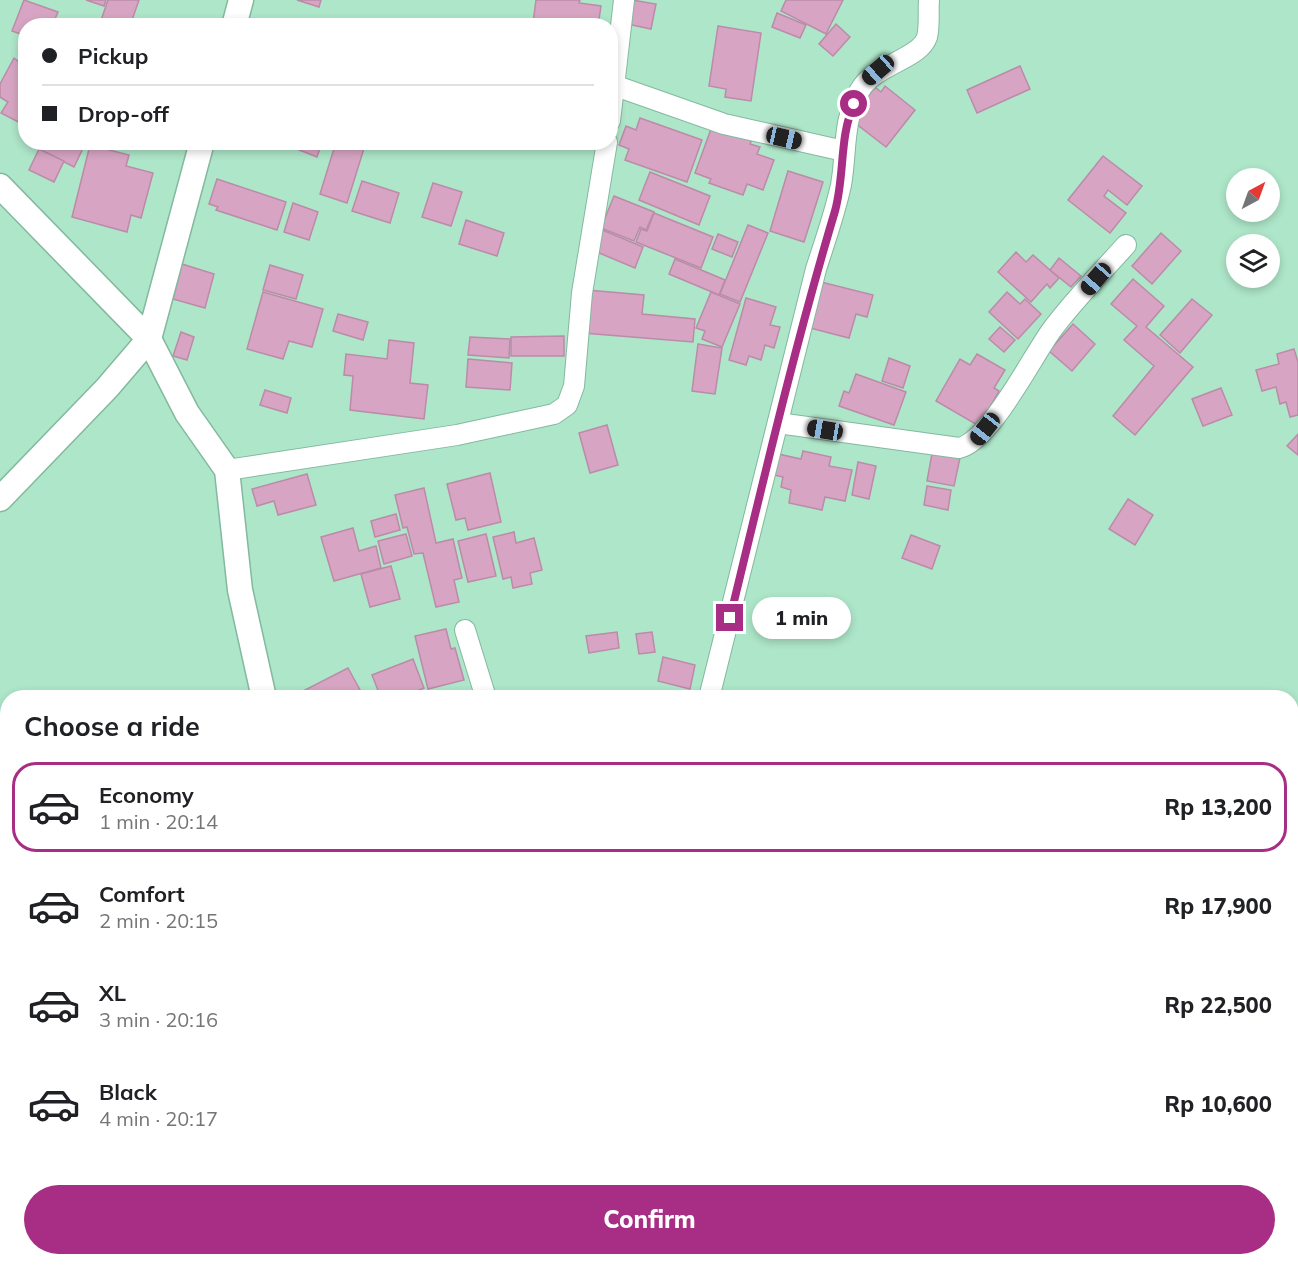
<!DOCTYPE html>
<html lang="en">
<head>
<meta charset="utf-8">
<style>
  :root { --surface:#fff; --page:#f6f6f6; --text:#202124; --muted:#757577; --line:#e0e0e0; --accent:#a72e84 }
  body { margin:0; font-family:Mulish,sans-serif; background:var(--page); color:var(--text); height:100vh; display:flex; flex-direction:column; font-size:22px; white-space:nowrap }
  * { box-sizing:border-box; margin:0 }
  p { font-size:20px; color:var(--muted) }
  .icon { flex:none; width:33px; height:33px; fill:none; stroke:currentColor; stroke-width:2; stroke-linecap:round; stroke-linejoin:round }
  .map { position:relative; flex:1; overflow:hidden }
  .panel { position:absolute; left:0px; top:690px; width:1299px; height:576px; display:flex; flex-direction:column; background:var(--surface); border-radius:24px 24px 0 0; box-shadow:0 3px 9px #0003 }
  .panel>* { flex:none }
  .top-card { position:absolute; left:18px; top:18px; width:600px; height:132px; border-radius:24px; box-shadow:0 3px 9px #0003; display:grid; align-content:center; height:132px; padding:0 24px; background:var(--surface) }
  .needle { width:39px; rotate:41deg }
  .tools { position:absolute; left:1226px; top:168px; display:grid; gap:12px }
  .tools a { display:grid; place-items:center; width:54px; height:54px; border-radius:50%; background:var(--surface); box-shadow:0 3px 9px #0003; font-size:30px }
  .end { position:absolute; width:27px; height:27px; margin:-14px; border:8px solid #a72e84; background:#fff; box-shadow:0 0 0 3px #fff }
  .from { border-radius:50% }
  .bubble { position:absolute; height:42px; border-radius:21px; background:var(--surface); box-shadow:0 3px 9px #0003; font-size:20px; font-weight:800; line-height:42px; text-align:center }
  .car { position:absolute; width:18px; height:36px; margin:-18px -9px; border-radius:8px; box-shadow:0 0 4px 2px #0007; background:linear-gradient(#222 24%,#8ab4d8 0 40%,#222 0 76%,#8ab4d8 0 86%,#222 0) }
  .top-card b { display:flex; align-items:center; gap:21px; height:57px; font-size:22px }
  .top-card b+b { border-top:2px solid var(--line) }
  .top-card i { width:15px; height:15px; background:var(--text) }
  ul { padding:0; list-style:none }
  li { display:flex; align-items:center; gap:18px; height:90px; margin:0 12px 9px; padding:0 12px; border:3px solid transparent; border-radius:24px }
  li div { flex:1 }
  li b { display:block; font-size:22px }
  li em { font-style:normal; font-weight:800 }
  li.current { border-color:var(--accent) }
  li>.icon { width:54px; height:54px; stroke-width:1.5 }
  h2 { padding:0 24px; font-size:27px; line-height:72px }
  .primary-button { display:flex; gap:12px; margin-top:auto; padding:12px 24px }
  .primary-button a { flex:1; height:69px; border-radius:36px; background:var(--accent); color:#fff; font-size:24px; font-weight:800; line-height:69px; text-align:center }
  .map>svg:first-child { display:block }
  .building { fill:#d7a5c3; stroke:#bb8ba8; stroke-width:1.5 }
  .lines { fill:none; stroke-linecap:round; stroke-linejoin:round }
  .minor-casing { stroke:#83b99e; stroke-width:22 }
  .tertiary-casing { stroke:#83b99e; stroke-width:27 }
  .minor { stroke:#fff; stroke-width:20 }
  .tertiary { stroke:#fff; stroke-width:24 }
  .route { stroke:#a72e84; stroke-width:8 }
</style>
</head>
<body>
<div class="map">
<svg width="1298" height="1266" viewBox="0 0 1298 1266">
  <rect width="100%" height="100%" fill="#aee6c9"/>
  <!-- building -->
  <g class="building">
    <polygon points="24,0 58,12 52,26 26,26 26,36 12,31"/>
    <polygon points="86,0 106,0 104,6"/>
    <polygon points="108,0 139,0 130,26 99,26"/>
    <polygon points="297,0 321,0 319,7"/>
    <polygon points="536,0 580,0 579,3 601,6 598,26 533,23"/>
    <polygon points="632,0 656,4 651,29 627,24"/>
    <polygon points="786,0 843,0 826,34 781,11"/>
    <polygon points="777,13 806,25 800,38 772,27"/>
    <polygon points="836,24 850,37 833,56 819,44"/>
    <polygon points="718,26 761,33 751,101 725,97 726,89 709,86"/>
    <polygon points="26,46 26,126 1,113 8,102 0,97 0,84 14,58 18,61"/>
    <polygon points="1020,66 1030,89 977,113 967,90"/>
    <polygon points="885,86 915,110 886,147 850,119 875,87 881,92"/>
    <polygon points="640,118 702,140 687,182 625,160 629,149 619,145 626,126 636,130"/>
    <polygon points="711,129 728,135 729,130 752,139 750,144 760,147 757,154 774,160 763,190 747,184 743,195 709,183 711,179 695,173"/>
    <polygon points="42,142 86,142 74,167 39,149"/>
    <polygon points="279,142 322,142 317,157"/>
    <polygon points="336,142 366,142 347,203 320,194"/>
    <polygon points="90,145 129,155 126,166 153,173 141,218 131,215 127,232 72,217"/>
    <polygon points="39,149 64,161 54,182 29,170"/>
    <polygon points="1103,156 1142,186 1127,205 1108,190 1104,196 1126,213 1110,233 1068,200"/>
    <polygon points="788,171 823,182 804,242 770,231"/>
    <polygon points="650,172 710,196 699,225 639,200"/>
    <polygon points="217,179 286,202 277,230 216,210 218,207 209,204"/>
    <polygon points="362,181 399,193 390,223 352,211"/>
    <polygon points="433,183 462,192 451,226 422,217"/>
    <polygon points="614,196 654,212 646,230 640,227 634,241 601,228"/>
    <polygon points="293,203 318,212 309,240 284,232"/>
    <polygon points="654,213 713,237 701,268 636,242 641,229 647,231"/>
    <polygon points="466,220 504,233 497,256 459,244"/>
    <polygon points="748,225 768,233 740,302 720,294"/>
    <polygon points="600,229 643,247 635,268 592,250"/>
    <polygon points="1161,233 1181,251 1152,284 1132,266"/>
    <polygon points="718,234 738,242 732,257 712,249"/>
    <polygon points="1016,252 1026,262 1033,255 1059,278 1050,288 1047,284 1031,302 998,272"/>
    <polygon points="1059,258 1081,276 1071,287 1050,270"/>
    <polygon points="675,259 725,280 719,295 669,274"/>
    <polygon points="182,264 214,274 205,308 173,299"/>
    <polygon points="270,265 303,275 296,299 263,290"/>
    <polygon points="1133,279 1164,306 1146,327 1193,367 1135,435 1113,416 1154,366 1124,340 1137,326 1111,304"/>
    <polygon points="817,281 873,295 867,317 856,314 849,338 806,327"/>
    <polygon points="587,290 644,295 642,314 695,319 693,342 583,333"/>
    <polygon points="263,292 323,309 312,347 289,341 283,359 247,349"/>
    <polygon points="711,292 740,304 722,347 702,339 705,331 696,328"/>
    <polygon points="1007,292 1020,304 1025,299 1041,314 1018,339 989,312"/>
    <polygon points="746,298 776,307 770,325 780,327 774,348 765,345 761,360 749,356 746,365 729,360"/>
    <polygon points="1192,299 1212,315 1180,353 1160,335"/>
    <polygon points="338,314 368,322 363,340 333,331"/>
    <polygon points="1073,324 1095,344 1072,371 1049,351"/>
    <polygon points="1000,327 1015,340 1004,352 989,339"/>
    <polygon points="181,332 194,337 187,360 173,356"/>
    <polygon points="564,336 564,356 511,356 511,337"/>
    <polygon points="470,337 510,339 509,358 468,355"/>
    <polygon points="389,340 414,343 410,383 428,385 424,419 350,410 353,376 344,375 346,354 387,359"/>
    <polygon points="698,344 722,348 715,394 692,391"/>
    <polygon points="1294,349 1298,362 1298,415 1290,417 1286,402 1280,404 1276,387 1262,391 1256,370 1279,364 1277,354"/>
    <polygon points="977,354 1005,370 994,388 999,391 979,426 936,401 960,359 970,365"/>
    <polygon points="889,358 910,366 903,388 882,381"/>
    <polygon points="468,359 512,363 510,390 466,387"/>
    <polygon points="856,374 906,392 894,425 839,406 844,391 849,393"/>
    <polygon points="1221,388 1232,415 1203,426 1192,399"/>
    <polygon points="265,390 291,398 287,413 260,405"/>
    <polygon points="607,425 618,465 590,473 579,433"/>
    <polygon points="1298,434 1298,455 1287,446"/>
    <polygon points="933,448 961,453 954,486 927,481"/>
    <polygon points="803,451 831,457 829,466 852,470 845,501 825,497 822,510 789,503 791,490 781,487 783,477 774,475 778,454 801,459"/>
    <polygon points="858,462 876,466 869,499 852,495"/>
    <polygon points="490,473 501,522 468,530 465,518 456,520 447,484"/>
    <polygon points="307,474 316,505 278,515 274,501 257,506 252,489"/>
    <polygon points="927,486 951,490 948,510 924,505"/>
    <polygon points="424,488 436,543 453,539 462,578 454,580 459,602 436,607 423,553 414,554 407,527 403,528 395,495"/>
    <polygon points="1128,499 1153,515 1135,545 1109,529"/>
    <polygon points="396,514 400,530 375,537 371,521"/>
    <polygon points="353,528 359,551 376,546 381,568 334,581 321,537"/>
    <polygon points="514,532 516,543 534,538 542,570 530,573 532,584 513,588 511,577 503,579 493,537"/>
    <polygon points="406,534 412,556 384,564 378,541"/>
    <polygon points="486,534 496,576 468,582 458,541"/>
    <polygon points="911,535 940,546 932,569 902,558"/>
    <polygon points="391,566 400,599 370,607 361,574"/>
    <polygon points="446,629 451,649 455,648 464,680 428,689 415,636"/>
    <polygon points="617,632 619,648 589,653 586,636"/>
    <polygon points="652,632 655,652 639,654 636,634"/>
    <polygon points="663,657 695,665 690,689 658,681"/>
    <polygon points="413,659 424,688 401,698 381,698 372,675"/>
    <polygon points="348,668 360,690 345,698 304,698 301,692"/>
    <polygon points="956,1258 997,1258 990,1266 964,1266"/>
  </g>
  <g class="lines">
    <!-- minor casing -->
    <g class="minor-casing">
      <g id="minor">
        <polyline points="616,86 724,124 844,151"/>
        <polyline points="610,121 624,0"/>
        <path d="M778,423L959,448C990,441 1031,359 1051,331C1073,301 1101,273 1126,245"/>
        <polyline points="227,470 457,435 554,414 567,405 574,386 582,293 607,142"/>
        <polyline points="465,630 486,698"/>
        <path d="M709,698L816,269C825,241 835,213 841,185C847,152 842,121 860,90C874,65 920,59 927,37C930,26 928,11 929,0"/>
        <polyline points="925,1258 933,1266"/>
        <polyline points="800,1266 821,1258"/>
      </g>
    </g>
    <!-- tertiary casing -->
    <g class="tertiary-casing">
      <g id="tertiary">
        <polyline points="234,26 241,0"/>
        <polyline points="0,186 149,339 187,413 227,470 240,590 264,698"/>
        <polyline points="0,499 107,388 149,339 202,142"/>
        <polyline points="460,1258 464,1266"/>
      </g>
    </g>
    <!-- minor -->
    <use href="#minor" class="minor"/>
    <!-- tertiary -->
    <use href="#tertiary" class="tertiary"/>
  </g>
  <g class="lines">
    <!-- route -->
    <path class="route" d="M730,618C763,482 795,345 835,211C845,175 839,137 854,104"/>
  </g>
</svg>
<div class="tools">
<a><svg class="needle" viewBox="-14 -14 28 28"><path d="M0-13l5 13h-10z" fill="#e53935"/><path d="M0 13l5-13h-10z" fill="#757577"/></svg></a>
<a><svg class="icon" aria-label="layers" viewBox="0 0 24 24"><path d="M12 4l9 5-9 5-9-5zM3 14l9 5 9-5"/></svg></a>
</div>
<i class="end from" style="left:854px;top:104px"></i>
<i class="end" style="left:730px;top:618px"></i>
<div class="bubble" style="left:752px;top:597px;width:99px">1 min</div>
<i class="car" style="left:878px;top:70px;rotate:229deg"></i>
<i class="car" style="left:784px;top:138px;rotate:103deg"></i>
<i class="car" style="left:1096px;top:279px;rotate:221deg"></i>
<i class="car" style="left:985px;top:429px;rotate:218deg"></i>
<i class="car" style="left:825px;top:430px;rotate:279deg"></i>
<div class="top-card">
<b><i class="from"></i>Pickup</b>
<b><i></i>Drop-off</b>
</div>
<section class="panel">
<h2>Choose a ride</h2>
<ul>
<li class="current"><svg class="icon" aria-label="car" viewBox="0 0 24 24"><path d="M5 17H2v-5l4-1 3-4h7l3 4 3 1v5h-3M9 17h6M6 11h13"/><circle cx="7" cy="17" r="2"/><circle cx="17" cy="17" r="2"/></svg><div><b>Economy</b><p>1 min · 20:14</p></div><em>Rp 13,200</em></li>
<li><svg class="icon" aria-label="car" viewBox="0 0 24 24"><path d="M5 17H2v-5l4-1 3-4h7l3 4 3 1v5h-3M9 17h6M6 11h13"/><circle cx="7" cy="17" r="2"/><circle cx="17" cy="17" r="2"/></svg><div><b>Comfort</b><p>2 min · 20:15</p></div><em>Rp 17,900</em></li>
<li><svg class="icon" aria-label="car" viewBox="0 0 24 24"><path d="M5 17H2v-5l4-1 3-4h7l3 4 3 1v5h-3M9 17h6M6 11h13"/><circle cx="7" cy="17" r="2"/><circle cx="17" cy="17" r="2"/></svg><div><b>XL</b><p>3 min · 20:16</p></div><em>Rp 22,500</em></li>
<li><svg class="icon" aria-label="car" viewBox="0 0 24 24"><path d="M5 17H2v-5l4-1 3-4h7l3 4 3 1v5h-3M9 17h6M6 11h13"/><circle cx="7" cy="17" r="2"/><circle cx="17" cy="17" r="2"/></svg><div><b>Black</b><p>4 min · 20:17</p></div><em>Rp 10,600</em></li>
</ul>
<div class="primary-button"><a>Confirm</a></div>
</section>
</div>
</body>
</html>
